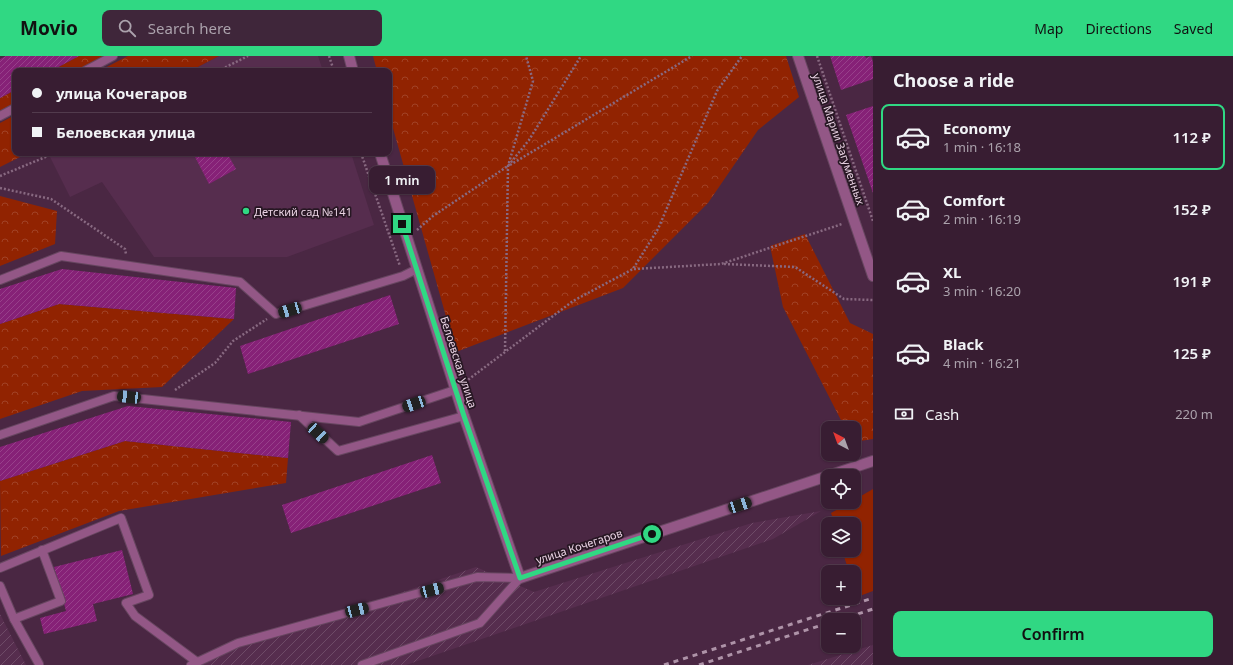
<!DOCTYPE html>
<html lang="en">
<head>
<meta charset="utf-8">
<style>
  :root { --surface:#381d32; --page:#3f263a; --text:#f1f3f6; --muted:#aba2ac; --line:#523b4d; --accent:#30d883 }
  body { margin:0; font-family:"Noto Sans",sans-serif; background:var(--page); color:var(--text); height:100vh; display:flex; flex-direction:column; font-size:15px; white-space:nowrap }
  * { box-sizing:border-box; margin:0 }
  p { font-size:13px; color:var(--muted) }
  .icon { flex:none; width:22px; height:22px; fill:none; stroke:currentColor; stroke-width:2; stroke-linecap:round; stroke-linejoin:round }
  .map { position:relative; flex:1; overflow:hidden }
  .panel { display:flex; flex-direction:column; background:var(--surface); width:360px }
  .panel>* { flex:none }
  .banner { position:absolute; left:12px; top:12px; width:380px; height:88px; border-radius:8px; box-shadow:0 1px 3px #0004,0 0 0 1px var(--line); display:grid; align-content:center; height:88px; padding:0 20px; background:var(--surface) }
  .needle { width:26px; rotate:319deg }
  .fabs { position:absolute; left:821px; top:365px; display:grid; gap:8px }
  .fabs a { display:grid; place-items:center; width:40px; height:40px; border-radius:8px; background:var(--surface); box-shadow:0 1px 3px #0004,0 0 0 1px var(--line); font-size:20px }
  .end { position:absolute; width:18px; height:18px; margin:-9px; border:5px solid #30d883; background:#111; box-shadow:0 0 0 2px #111 }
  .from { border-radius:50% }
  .bubble { position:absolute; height:28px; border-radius:8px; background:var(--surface); box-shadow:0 1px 3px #0004,0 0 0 1px var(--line); font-size:13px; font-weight:600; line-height:28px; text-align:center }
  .car { position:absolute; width:12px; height:24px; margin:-12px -6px; border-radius:5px; box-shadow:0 0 3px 1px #0007; background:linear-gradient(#222 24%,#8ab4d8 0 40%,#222 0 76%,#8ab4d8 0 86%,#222 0) }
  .banner b { display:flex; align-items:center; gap:14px; height:38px; font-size:15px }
  .banner b+b { border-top:1px solid var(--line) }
  .banner i { width:10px; height:10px; background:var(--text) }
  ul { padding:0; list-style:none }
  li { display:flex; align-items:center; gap:12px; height:66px; margin:0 8px 6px; padding:0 12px; border:2px solid transparent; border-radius:8px }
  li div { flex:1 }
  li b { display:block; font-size:15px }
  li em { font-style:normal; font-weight:600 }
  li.selected { border-color:var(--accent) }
  li>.icon { width:36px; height:36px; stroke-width:1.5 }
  h2 { padding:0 20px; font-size:18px; line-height:48px }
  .pay { display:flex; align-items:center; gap:10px; height:44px; padding:0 20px; font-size:15px }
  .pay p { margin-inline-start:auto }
  .button { display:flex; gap:8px; margin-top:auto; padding:8px 20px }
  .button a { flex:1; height:46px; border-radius:8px; background:var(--accent); color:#111; font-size:16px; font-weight:600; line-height:46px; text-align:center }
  header { display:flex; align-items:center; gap:24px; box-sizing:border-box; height:56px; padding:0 20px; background:var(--accent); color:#111 }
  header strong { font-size:19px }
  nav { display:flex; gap:22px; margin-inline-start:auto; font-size:14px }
  .search { width:280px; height:36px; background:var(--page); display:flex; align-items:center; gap:10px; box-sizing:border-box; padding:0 14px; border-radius:8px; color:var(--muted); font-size:15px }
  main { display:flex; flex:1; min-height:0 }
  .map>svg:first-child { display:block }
  .built { fill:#562d4e }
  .industrial { fill:url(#industrial-furrows) }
  .green { fill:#912301 }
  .forest { fill:url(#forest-crowns) }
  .building { fill:url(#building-hatch) }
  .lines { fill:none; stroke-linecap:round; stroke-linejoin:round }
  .service-casing { stroke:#674660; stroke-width:10 }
  .minor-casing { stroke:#674660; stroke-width:12 }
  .path { stroke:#886981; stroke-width:2.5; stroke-dasharray:2 2; stroke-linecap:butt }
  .service { stroke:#935786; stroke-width:8 }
  .minor { stroke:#935786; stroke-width:10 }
  .rail { stroke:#ae93a8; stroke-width:3; stroke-dasharray:5 5; stroke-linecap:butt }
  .route { stroke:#30d883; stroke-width:5 }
  .poi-dot { fill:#30d883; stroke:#271723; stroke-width:1.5 }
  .labels { text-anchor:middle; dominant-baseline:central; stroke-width:3.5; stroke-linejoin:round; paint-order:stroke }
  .street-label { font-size:11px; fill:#ead3e4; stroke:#271723 }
  .poi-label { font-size:11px; fill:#ead3e4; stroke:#271723; text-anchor:start }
</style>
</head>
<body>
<header>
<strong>Movio</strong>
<div class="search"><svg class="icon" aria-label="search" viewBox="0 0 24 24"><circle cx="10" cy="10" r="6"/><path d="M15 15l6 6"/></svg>Search here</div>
<nav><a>Map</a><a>Directions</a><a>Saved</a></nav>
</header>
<main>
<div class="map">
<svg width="873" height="609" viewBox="0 0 873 609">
  <defs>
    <pattern id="industrial-furrows" width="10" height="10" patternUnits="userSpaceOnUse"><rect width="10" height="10" fill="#562d4e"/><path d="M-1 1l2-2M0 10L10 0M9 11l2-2" fill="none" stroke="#6e4b67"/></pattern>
    <pattern id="forest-crowns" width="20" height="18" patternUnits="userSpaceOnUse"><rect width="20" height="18" fill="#912301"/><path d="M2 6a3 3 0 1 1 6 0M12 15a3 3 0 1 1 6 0" fill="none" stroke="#a14226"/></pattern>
    <pattern id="building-hatch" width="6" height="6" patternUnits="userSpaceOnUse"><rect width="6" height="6" fill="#862177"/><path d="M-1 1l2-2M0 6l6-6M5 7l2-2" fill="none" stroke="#97408a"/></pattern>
  </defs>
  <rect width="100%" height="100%" fill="#4a2743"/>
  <!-- built -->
  <g class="built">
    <polygon points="219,0 318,0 323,15 190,15"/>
    <polygon points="48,97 351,97 374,169 287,201 154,201 102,126 70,141"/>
  </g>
  <!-- industrial -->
  <g class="industrial">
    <polygon points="821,455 773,483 406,609 198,609 229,593 356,552 476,511 534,536 752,467"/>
    <polygon points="0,558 26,609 0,609"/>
    <polygon points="873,589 873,609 808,609"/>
  </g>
  <!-- green -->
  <polygon class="green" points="873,433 873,535 857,541 854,532 854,516 849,516 842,494 854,494 854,468 835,468 831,457 851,446 854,446 854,444"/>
  <!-- forest -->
  <g class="forest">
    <polygon points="79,0 105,0 76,15 51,15"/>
    <polygon points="128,0 219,0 190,15 99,15"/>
    <polygon points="373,0 786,0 799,41 758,74 708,147 623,232 456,296 389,58 389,15 377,15"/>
    <polygon points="15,34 15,47 0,55 0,42"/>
    <polygon points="15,59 15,97 28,97 0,111 0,67"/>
    <polygon points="0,140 57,155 55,188 0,210"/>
    <polygon points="805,178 850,267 873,278 873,383 854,386 854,372 845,372 783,251 770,190"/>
    <polygon points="59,248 234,263 162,331 82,335 0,363 0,268"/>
    <polygon points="125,385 288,402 286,427 119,455 1,500 0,425"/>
  </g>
  <!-- building -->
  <g class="building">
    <polygon points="6,0 79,0 51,15 15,15 15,34 0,42 0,3"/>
    <polygon points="830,0 865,0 866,2 871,0 873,6 873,23 841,34"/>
    <polygon points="873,50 873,137 846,59"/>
    <polygon points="193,97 227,97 236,113 209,128"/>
    <polygon points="62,213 236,232 234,263 59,248 0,268 0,233"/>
    <polygon points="390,239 399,268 248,318 240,290"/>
    <polygon points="128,350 291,366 288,402 125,385 0,425 0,391"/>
    <polygon points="432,399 441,427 291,477 282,449"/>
    <polygon points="122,494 133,538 93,548 97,565 44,578 40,562 66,555 54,511"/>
  </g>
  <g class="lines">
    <!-- service casing -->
    <g class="service-casing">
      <g id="service">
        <polyline points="85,15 113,0"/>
        <polyline points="0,60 15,52"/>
        <polyline points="0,224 61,200 240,226 276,258 403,220 417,213"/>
        <polyline points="299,359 338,395 464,360"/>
        <polyline points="0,379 114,340 359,366 455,334"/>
        <polyline points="0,512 121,462 149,539 126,547 135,560 197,606"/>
        <polyline points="0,530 14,563 39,608"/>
        <polyline points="14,563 61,545 42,494"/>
        <polyline points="191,609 238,587 477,521 520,522"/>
        <polyline points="362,609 480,567 520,522"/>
      </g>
    </g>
    <!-- minor casing -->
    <g class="minor-casing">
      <g id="minor">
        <polyline points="349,0 353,15"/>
        <polyline points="798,0 873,220"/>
        <polyline points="380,97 464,360 520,522 873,405"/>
      </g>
    </g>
    <!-- path -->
    <g class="path">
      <polyline points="329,0 334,15"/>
      <polyline points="817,0 873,165"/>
      <polyline points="218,15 248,0"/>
      <polyline points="361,97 400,210"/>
      <polyline points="510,109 692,0"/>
      <polyline points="0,120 55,97"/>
      <polyline points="0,132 51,143 125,193 126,198"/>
      <polyline points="417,174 433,160 508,110 529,84 581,0"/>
      <polyline points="724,208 795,211 844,243 873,244"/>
      <polyline points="634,213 721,208 842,168"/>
      <polyline points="505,295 508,110 533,25 526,0"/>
      <polyline points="465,326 573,245 633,213 658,173 717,35 742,0"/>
      <polyline points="175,334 215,307 233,285 267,263"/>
    </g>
    <!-- service -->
    <use href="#service" class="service"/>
    <!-- minor -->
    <use href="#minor" class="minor"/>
    <!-- rail -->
    <g class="rail">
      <polyline points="839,564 873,553"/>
      <polyline points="664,609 873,542"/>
      <polyline points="699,609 828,567"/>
    </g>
  </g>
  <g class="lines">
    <!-- route -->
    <polyline class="route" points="402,168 464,360 520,522 652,478"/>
  </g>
  <!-- markers -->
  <circle class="poi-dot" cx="246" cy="155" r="4"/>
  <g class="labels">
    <!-- street labels -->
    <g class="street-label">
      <text transform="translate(839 83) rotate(71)">улица Марии Загуменных</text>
      <text transform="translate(459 306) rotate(72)">Белоевская улица</text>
      <text transform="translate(579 490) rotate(-18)">улица Кочегаров</text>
    </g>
    <!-- poi labels -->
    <g class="poi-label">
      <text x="254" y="155">Детский сад №141</text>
    </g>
  </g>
</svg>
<div class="fabs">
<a><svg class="needle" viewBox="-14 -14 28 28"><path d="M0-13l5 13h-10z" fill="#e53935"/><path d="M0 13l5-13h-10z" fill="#aba2ac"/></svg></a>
<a><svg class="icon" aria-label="locate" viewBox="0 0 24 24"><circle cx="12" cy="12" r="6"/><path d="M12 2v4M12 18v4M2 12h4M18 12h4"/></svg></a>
<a><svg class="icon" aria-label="layers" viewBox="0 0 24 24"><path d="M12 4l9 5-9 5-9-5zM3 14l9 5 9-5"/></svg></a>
<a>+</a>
<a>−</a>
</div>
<i class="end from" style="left:652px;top:478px"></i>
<i class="end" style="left:402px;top:168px"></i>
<div class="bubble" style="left:369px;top:110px;width:66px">1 min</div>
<i class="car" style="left:290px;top:254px;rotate:253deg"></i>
<i class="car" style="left:129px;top:341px;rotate:276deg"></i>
<i class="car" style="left:414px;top:348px;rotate:251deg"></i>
<i class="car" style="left:318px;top:377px;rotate:133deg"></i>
<i class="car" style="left:740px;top:449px;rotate:72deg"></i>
<i class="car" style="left:432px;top:534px;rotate:75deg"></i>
<i class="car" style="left:357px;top:554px;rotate:75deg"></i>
<div class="banner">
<b><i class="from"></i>улица Кочегаров</b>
<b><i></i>Белоевская улица</b>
</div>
</div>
<section class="panel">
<h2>Choose a ride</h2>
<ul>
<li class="selected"><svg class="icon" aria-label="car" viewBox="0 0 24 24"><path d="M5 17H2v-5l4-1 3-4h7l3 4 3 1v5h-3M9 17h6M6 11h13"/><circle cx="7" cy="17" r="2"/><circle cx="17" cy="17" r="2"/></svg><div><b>Economy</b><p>1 min · 16:18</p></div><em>112 ₽</em></li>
<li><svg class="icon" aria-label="car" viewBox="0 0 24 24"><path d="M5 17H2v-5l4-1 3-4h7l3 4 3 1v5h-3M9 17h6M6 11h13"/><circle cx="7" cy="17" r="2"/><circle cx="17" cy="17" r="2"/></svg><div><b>Comfort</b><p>2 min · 16:19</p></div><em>152 ₽</em></li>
<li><svg class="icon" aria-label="car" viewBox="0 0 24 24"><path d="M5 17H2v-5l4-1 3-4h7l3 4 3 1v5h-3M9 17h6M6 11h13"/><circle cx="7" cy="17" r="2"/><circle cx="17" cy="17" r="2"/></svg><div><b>XL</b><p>3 min · 16:20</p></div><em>191 ₽</em></li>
<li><svg class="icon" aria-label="car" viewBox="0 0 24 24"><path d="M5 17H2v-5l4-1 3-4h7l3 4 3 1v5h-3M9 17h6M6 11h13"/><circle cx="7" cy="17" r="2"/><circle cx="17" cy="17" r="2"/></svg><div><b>Black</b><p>4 min · 16:21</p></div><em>125 ₽</em></li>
</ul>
<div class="pay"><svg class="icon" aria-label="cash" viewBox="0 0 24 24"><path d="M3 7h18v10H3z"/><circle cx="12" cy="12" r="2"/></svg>Cash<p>220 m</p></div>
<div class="button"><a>Confirm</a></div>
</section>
</main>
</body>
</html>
